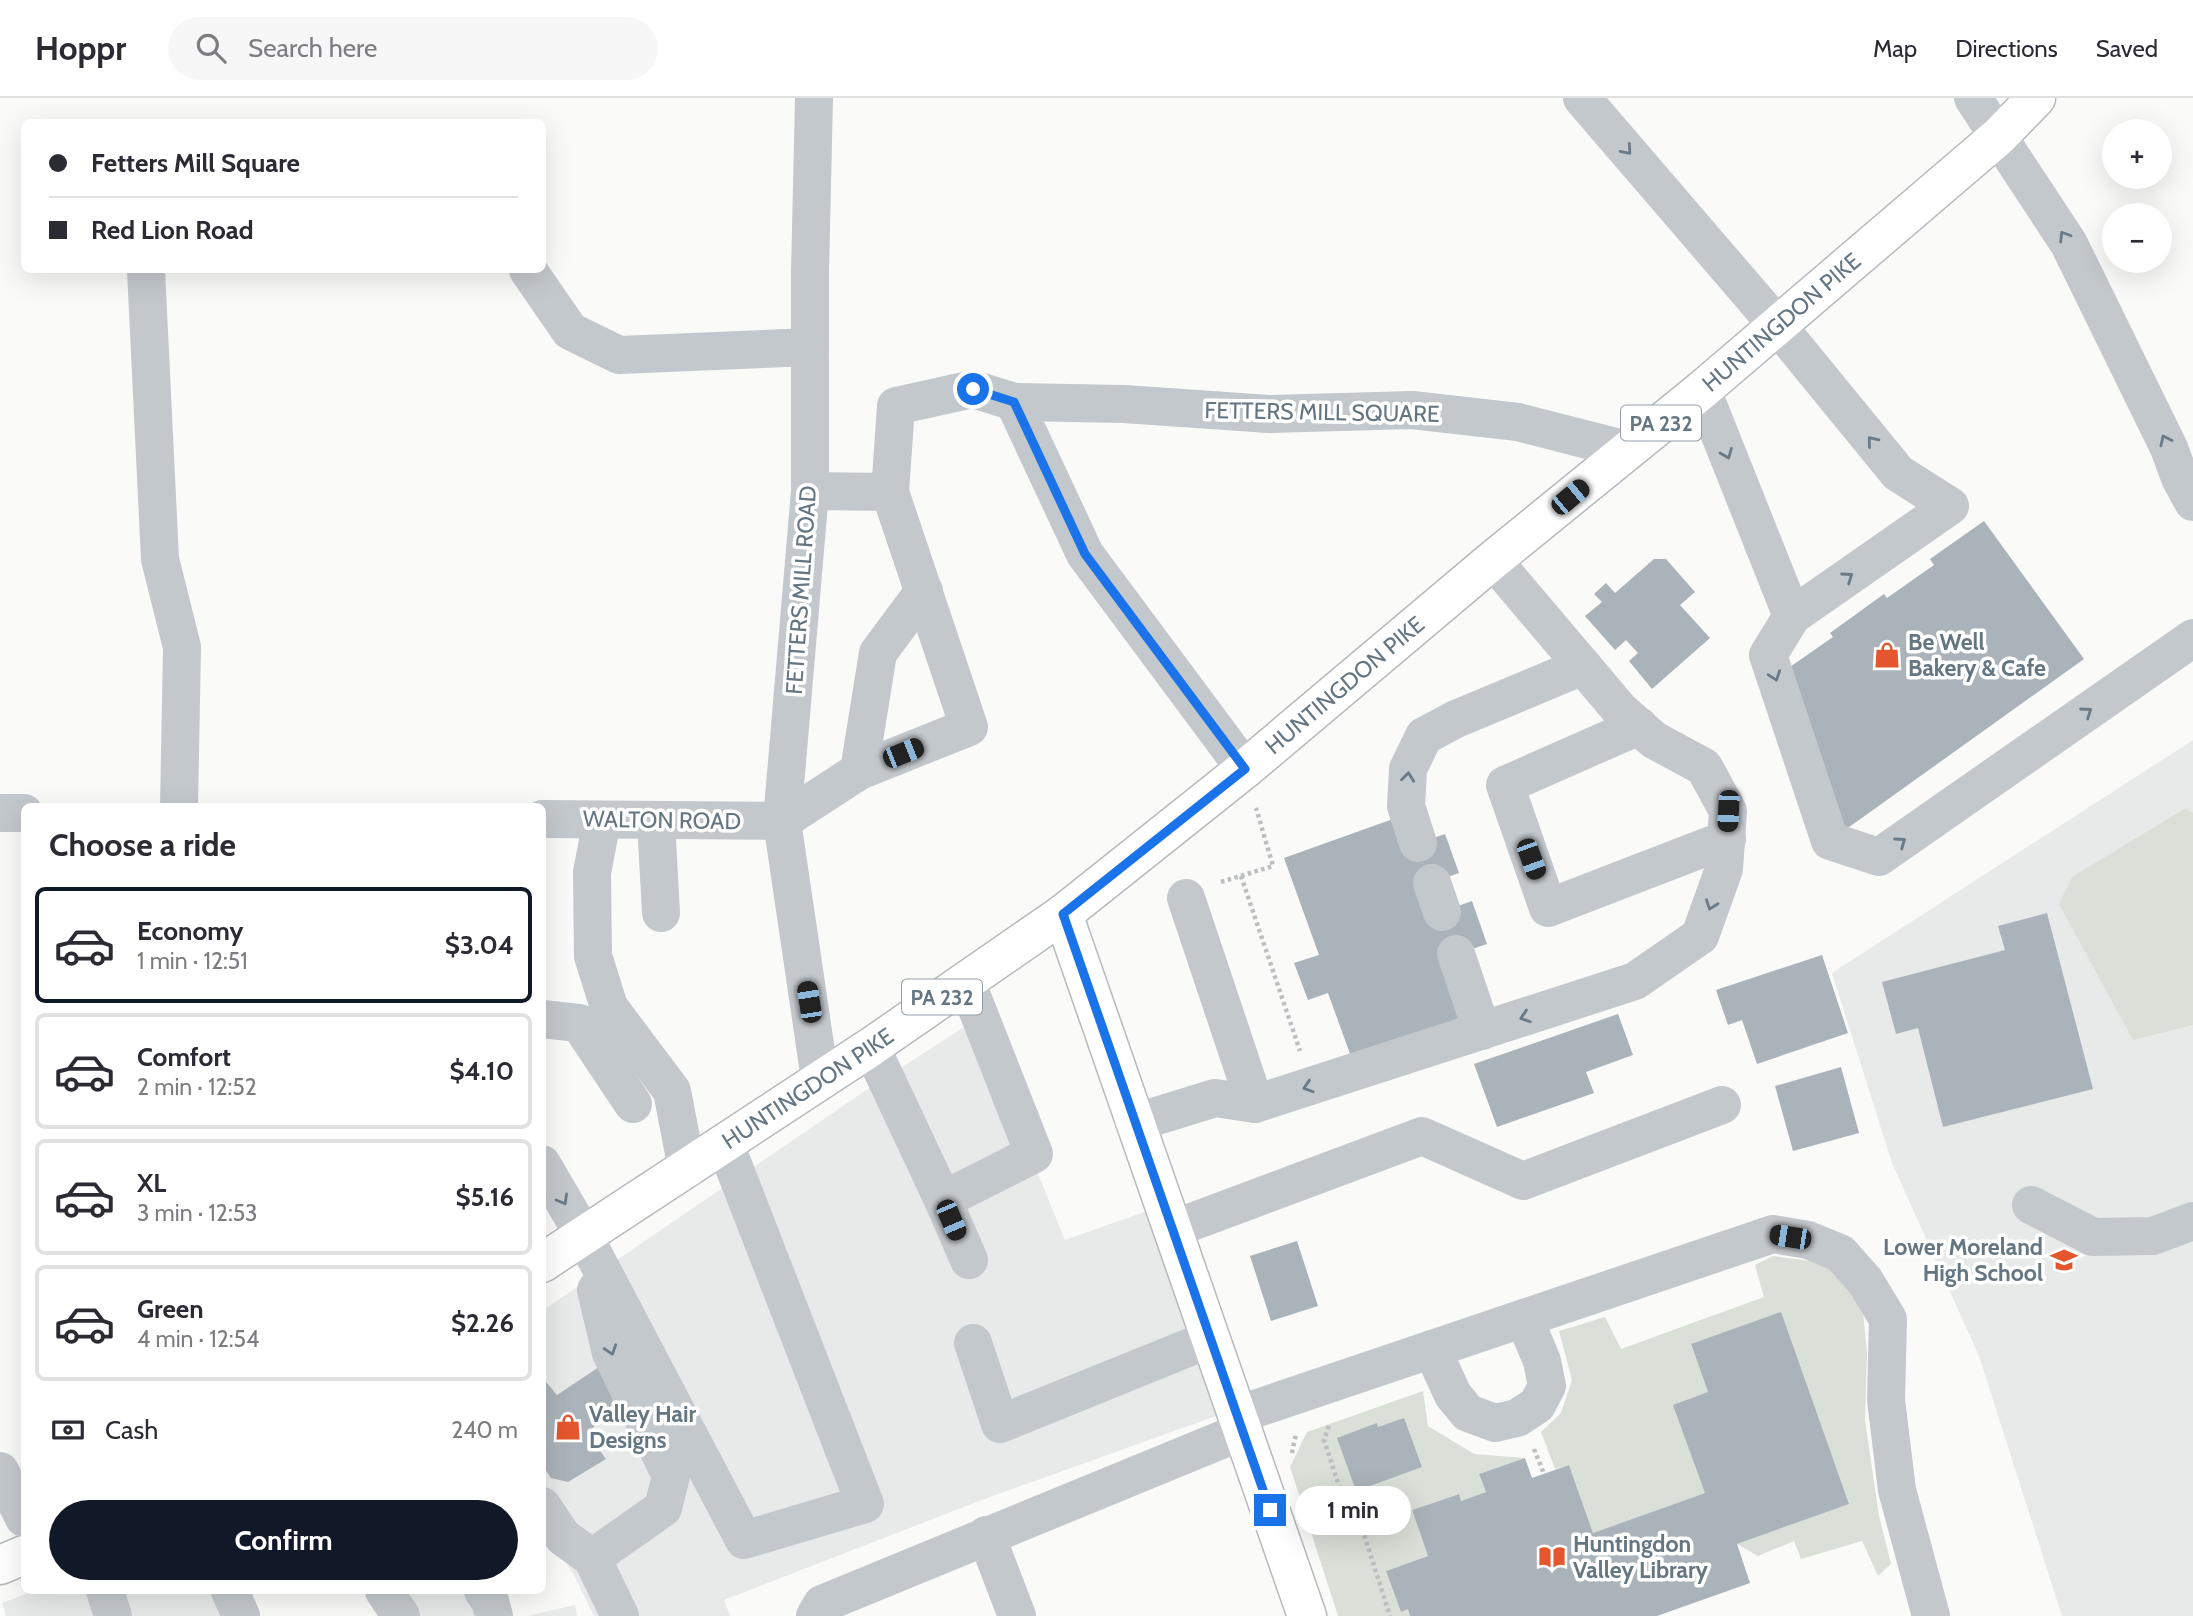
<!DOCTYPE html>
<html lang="en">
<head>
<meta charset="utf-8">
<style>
  :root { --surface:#fff; --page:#f7f7f7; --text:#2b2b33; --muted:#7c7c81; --line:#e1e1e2; --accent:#111827 }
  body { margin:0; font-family:Cabin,sans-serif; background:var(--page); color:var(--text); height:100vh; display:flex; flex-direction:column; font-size:26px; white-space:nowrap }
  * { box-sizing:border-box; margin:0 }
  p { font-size:23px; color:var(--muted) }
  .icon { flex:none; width:38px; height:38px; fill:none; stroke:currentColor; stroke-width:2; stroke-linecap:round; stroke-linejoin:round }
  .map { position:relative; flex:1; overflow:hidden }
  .panel { position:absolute; left:21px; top:705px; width:525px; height:791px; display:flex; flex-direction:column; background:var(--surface); border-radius:10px; box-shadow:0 7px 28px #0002 }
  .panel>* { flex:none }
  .hud { position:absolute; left:21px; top:21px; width:525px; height:154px; border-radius:10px; box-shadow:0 7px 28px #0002; display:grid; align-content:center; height:154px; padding:0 28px; background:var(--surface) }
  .tools { position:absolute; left:2102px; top:21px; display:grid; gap:14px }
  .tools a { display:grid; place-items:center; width:70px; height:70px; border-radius:50%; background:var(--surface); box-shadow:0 7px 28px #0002; font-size:35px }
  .end { position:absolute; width:32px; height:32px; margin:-16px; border:9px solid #1a73e8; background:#fff; box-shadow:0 0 0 4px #fff }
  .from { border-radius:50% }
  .bubble { position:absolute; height:49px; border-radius:24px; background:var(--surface); box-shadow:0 7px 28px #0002; font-size:23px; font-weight:800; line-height:49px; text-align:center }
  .car { position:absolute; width:21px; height:42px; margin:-21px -10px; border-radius:9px; box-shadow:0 0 5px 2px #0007; background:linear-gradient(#222 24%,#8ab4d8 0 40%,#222 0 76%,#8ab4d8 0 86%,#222 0) }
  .hud b { display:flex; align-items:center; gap:24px; height:66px; font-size:26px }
  .hud b+b { border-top:2px solid var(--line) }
  .hud i { width:18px; height:18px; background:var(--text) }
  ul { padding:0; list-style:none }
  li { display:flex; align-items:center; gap:21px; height:116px; margin:0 14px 10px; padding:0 14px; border:4px solid var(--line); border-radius:10px }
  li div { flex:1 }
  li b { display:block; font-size:26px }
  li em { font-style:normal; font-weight:800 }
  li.on { border-color:var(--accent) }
  li>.icon { width:63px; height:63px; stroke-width:1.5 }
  h2 { padding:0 28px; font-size:32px; line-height:84px }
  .pay { display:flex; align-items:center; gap:18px; height:77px; padding:0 28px; font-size:26px }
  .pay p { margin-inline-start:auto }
  .action { display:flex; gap:14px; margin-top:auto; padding:14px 28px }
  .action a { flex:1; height:80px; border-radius:42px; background:var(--accent); color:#fff; font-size:28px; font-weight:800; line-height:80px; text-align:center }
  header { display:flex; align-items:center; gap:42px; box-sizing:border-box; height:98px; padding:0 35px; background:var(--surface); border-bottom:2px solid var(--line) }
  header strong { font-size:33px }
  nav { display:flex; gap:38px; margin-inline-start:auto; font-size:24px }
  .search { width:490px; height:63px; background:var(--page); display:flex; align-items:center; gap:18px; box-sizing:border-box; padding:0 24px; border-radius:38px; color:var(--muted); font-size:26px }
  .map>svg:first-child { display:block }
  .built { fill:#e8e9e9 }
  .green { fill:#dadfd7 }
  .building { fill:#aab3b9 }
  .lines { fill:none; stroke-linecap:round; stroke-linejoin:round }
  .major-casing { stroke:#b5babe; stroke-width:41 }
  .path { stroke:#bbbfc2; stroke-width:4.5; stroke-dasharray:3.5 3.5; stroke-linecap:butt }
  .minor { stroke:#c3c8cc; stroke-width:38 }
  .major { stroke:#fff; stroke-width:38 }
  .oneway { stroke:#6a7a87 }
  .route { stroke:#1a73e8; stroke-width:9 }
  .labels { text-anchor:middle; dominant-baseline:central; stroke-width:7; stroke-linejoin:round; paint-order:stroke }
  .shield { fill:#fff; stroke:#939fa8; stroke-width:2 }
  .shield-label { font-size:21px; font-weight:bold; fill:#657683 }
  .street-label { font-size:23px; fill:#657683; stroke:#fff }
  .poi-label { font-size:23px; font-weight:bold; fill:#657683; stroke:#fff; text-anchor:start }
</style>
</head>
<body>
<header>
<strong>Hoppr</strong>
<div class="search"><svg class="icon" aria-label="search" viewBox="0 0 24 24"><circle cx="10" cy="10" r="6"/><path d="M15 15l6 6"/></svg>Search here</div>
<nav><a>Map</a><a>Directions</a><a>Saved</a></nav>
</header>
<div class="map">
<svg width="2193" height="1518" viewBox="0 0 2193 1518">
  <rect width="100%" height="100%" fill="#fafaf8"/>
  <!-- built -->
  <g class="built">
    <polygon points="2193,642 2193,1518 2062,1518 1979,1258 1892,1065 1832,875"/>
    <polygon points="975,922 1065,1142 1150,1112 1219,1317 987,1400 724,1502 730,1518 594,1518 574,1477 543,1429 542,1213 862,995"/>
    <polygon points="33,1493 224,1493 234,1518 6,1518 2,1505"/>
    <polygon points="391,1493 473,1493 484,1518 408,1518"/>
    <polygon points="575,1507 577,1518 527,1518"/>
  </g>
  <!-- green -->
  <g class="green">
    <polygon points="2186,710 2193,715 2193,927 2133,942 2059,806 2072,779"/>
    <polygon points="1773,1158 1826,1165 1862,1204 1867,1255 1865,1322 1879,1418 1891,1466 1878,1478 1862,1443 1801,1461 1794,1443 1758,1458 1737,1446 1849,1406 1780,1215 1691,1246 1708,1294 1705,1395 1593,1435 1569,1367 1555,1371 1541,1334 1561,1315 1572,1282 1559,1233 1605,1219 1621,1251 1764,1199 1755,1167"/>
    <polygon points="1423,1293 1428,1328 1474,1356 1525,1360 1479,1376 1486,1394 1461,1403 1458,1396 1412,1412 1428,1458 1386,1473 1401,1514 1408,1511 1410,1518 1338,1518 1290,1369 1307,1334"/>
  </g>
  <!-- building -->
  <g class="building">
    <polygon points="1984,423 2084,561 1845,732 1787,571 1833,539 1830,535 1884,496 1887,500 1934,467 1930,461"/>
    <polygon points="1654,461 1666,461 1695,494 1680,507 1710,540 1652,591 1629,563 1638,555 1626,542 1615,552 1585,518 1602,504 1594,496 1606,485 1615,495"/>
    <polygon points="1393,721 1403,750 1445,736 1459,775 1420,789 1430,818 1472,803 1487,846 1446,860 1468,922 1353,964 1328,895 1308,902 1294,865 1319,857 1284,760"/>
    <polygon points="2047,815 2093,991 1943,1029 1918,930 1896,936 1882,884 2005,852 1998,828"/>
    <polygon points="1822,857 1848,935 1757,966 1742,922 1728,927 1716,892"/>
    <polygon points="1618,916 1633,957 1586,974 1594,995 1497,1029 1474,966"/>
    <polygon points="1841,969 1859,1035 1793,1053 1775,988"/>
    <polygon points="1297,1143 1318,1208 1271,1223 1250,1158"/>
    <polygon points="1781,1214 1849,1406 1737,1446 1750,1485 1657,1518 1410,1518 1408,1511 1401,1514 1386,1473 1428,1458 1412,1412 1459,1396 1461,1403 1486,1394 1479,1376 1525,1360 1532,1380 1569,1367 1593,1435 1705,1395 1673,1307 1708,1294 1691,1246"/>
    <polygon points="599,1269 621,1303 595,1317 599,1324 587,1335 606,1361 568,1384 551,1380 542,1367 542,1279 557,1297"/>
    <polygon points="1404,1320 1422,1369 1356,1393 1337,1340 1377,1325 1378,1329"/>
  </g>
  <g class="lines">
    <!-- major casing -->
    <g class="major-casing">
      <g id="major">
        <polyline points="1063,816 1307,1518"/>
        <path id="s1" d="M542,1165L871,949L1063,816L1245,671L1493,462L1702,292L1999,38L2036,0"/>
        <polyline points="0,1467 24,1457"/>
      </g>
    </g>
    <!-- path -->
    <g class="path">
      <polyline points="1241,778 1300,953"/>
      <polyline points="1221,784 1273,768 1256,710"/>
      <polyline points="1329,1328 1324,1342 1343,1400 1363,1433 1390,1518"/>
      <polyline points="1534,1351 1544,1376"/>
      <polyline points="1292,1355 1296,1336"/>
    </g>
    <!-- minor -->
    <g class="minor">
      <polyline points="814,0 810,175 810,393 782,723 820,981"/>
      <polyline points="1582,0 1777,227 1898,375 1950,408 1792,518 1768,557 1830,743 1879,759 2193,540"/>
      <polyline points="1973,0 2069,146 2169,350 2180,380 2193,404"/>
      <polyline points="146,172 160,461 182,549 179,709"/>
      <polyline points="528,172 570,233 619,257 810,249"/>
      <polyline points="1702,292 1792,518"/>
      <polyline points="1014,304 1124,306 1269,316 1412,312 1518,324 1627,352"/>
      <polyline points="810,393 890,394 896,308 973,291 1014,304 1085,456 1245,671"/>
      <polyline points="1639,628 1505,687 1548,810 1727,741"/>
      <polyline points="859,673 878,555 924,493"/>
      <polyline points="0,715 24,715"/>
      <polyline points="542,721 782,723 859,673 969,629 890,394"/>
      <polyline points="602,722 592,775 593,858 609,909 672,993 687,1071"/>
      <polyline points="656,723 661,815"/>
      <polyline points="1418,745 1406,708 1408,671 1424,638 1456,621 1583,568"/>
      <polyline points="1432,785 1442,814"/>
      <polyline points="1186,800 1255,1006"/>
      <polyline points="1456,856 1482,933"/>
      <polyline points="542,921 579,925 633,1006"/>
      <polyline points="871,949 943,1102 1034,1056 966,883"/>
      <polyline points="1134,1025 1215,1000 1255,1006 1635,883 1700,838 1724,771 1728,713 1704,669 1654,642 1620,612 1493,462"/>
      <polyline points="542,1066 584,1138 744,1442 865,1406 725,1046"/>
      <polyline points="943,1102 969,1162"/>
      <polyline points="2031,1107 2093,1139 2153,1138 2193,1123"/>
      <polyline points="1173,1131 1422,1038 1523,1083 1722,1007"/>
      <polyline points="973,1245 1000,1326 1210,1241"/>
      <polyline points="1432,1251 1453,1297 1468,1315 1495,1325 1517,1320 1537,1307 1547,1288 1542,1263 1524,1220"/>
      <polyline points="1237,1317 1773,1136 1808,1142 1840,1155 1865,1183 1888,1221 1886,1302 1897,1392 1931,1518"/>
      <polyline points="0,1373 24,1420"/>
      <polyline points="542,1408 563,1439 592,1460 663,1410 671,1378 611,1255 596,1192"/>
      <polyline points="986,1437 1017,1518"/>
      <polyline points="592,1460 620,1518"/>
      <polyline points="105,1493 113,1518"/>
      <polyline points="230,1493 241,1518"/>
      <polyline points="384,1493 401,1518"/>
      <polyline points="483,1493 490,1503 494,1518"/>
      <polyline points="815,1518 822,1506 1243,1333"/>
    </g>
    <!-- major -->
    <use href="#major" class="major"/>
  </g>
  <!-- one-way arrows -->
  <defs><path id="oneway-chevron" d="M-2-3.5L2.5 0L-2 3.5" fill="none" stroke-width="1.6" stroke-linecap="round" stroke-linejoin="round" transform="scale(1.75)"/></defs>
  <g class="oneway">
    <use href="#oneway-chevron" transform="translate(1627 52) rotate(49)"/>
    <use href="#oneway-chevron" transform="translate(2064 138) rotate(-122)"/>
    <use href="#oneway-chevron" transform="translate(2165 342) rotate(-115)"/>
    <use href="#oneway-chevron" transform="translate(1872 343) rotate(-129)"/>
    <use href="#oneway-chevron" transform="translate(1727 356) rotate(68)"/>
    <use href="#oneway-chevron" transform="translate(1848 479) rotate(-35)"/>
    <use href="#oneway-chevron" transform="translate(1775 578) rotate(71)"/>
    <use href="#oneway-chevron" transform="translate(2087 614) rotate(-35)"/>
    <use href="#oneway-chevron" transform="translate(1408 679) rotate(-83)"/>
    <use href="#oneway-chevron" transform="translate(1901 744) rotate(-35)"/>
    <use href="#oneway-chevron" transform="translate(1711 807) rotate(110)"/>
    <use href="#oneway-chevron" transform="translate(1525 919) rotate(162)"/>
    <use href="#oneway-chevron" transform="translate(1308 989) rotate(162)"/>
    <use href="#oneway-chevron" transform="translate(563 1102) rotate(60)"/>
    <use href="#oneway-chevron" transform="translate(611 1252) rotate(72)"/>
  </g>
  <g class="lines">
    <!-- route -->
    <polyline class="route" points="973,291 1014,304 1085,456 1245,671 1063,816 1270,1412"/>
  </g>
  <!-- icons -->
  <defs>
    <g id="shop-bare" transform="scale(2.1)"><path d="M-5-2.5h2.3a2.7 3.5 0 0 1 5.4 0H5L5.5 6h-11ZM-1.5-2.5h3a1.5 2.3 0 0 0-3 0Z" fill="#e4572e" stroke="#fff" stroke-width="2.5" paint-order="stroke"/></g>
    <g id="school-bare" transform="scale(2.1)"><path d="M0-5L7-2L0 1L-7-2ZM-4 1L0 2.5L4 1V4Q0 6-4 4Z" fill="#e4572e" stroke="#fff" stroke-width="2.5" paint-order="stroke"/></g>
    <g id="library-bare" transform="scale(2.1)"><path d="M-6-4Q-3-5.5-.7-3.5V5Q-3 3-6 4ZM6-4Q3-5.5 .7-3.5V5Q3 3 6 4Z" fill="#e4572e" stroke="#fff" stroke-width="2.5" paint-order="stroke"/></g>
  </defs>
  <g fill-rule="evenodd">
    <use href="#shop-bare" x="1887" y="557"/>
    <use href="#school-bare" x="2064" y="1162"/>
    <use href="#shop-bare" x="568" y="1329"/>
    <use href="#library-bare" x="1552" y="1459"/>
  </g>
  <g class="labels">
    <!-- shield labels -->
    <g class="shield">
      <rect x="1621" y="307.5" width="80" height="35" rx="5"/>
      <rect x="902" y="881.5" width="80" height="35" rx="5"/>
    </g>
    <g class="shield-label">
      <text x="1661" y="325">PA 232</text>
      <text x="942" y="899">PA 232</text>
    </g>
    <!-- street labels -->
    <g class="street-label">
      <text stroke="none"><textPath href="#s1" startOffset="1558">HUNTINGDON PIKE</textPath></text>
      <text transform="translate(1322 314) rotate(1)">FETTERS MILL SQUARE</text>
      <text transform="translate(801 492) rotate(-86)">FETTERS MILL ROAD</text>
      <text stroke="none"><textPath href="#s1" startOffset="990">HUNTINGDON PIKE</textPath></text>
      <text transform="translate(662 722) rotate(1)">WALTON ROAD</text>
      <text stroke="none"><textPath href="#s1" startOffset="318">HUNTINGDON PIKE</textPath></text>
    </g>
    <!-- poi labels -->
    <g class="poi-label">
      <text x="1908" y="544">Be Well<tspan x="1908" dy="26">Bakery &amp; Cafe</tspan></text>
      <text x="2043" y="1149" text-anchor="end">Lower Moreland<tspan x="2043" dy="26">High School</tspan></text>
      <text x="589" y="1316">Valley Hair<tspan x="589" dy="26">Designs</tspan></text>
      <text x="1573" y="1446">Huntingdon<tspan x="1573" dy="26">Valley Library</tspan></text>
    </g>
  </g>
</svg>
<div class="tools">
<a>+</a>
<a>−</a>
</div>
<i class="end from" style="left:973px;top:291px"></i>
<i class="end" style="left:1270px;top:1412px"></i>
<div class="bubble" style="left:1295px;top:1388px;width:116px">1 min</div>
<i class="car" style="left:1570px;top:399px;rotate:50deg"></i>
<i class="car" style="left:903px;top:655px;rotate:68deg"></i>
<i class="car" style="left:1728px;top:713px;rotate:183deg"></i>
<i class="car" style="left:1531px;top:761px;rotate:160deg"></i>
<i class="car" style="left:809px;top:904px;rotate:351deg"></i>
<i class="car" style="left:951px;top:1122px;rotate:157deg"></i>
<i class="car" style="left:1790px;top:1139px;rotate:279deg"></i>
<div class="hud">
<b><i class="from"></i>Fetters Mill Square</b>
<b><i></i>Red Lion Road</b>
</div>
<section class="panel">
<h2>Choose a ride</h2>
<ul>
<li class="on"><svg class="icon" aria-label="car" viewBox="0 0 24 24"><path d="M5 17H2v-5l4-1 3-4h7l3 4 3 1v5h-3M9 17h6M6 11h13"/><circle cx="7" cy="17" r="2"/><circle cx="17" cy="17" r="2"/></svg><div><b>Economy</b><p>1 min · 12:51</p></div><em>$3.04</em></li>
<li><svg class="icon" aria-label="car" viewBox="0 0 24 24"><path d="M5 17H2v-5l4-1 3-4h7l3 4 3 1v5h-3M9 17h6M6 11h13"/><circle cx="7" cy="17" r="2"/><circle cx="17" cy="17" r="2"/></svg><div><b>Comfort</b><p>2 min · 12:52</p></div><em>$4.10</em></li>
<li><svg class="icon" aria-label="car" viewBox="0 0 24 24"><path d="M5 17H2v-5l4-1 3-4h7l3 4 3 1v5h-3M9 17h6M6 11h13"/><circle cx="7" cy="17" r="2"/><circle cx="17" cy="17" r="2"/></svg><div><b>XL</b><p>3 min · 12:53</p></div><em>$5.16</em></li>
<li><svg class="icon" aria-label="car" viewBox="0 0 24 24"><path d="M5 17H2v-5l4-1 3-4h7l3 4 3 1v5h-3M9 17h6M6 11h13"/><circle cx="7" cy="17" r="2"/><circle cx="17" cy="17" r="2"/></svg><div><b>Green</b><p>4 min · 12:54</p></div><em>$2.26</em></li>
</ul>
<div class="pay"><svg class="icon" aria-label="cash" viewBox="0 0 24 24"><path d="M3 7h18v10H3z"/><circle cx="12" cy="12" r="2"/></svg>Cash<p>240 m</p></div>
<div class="action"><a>Confirm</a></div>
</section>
</div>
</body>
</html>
